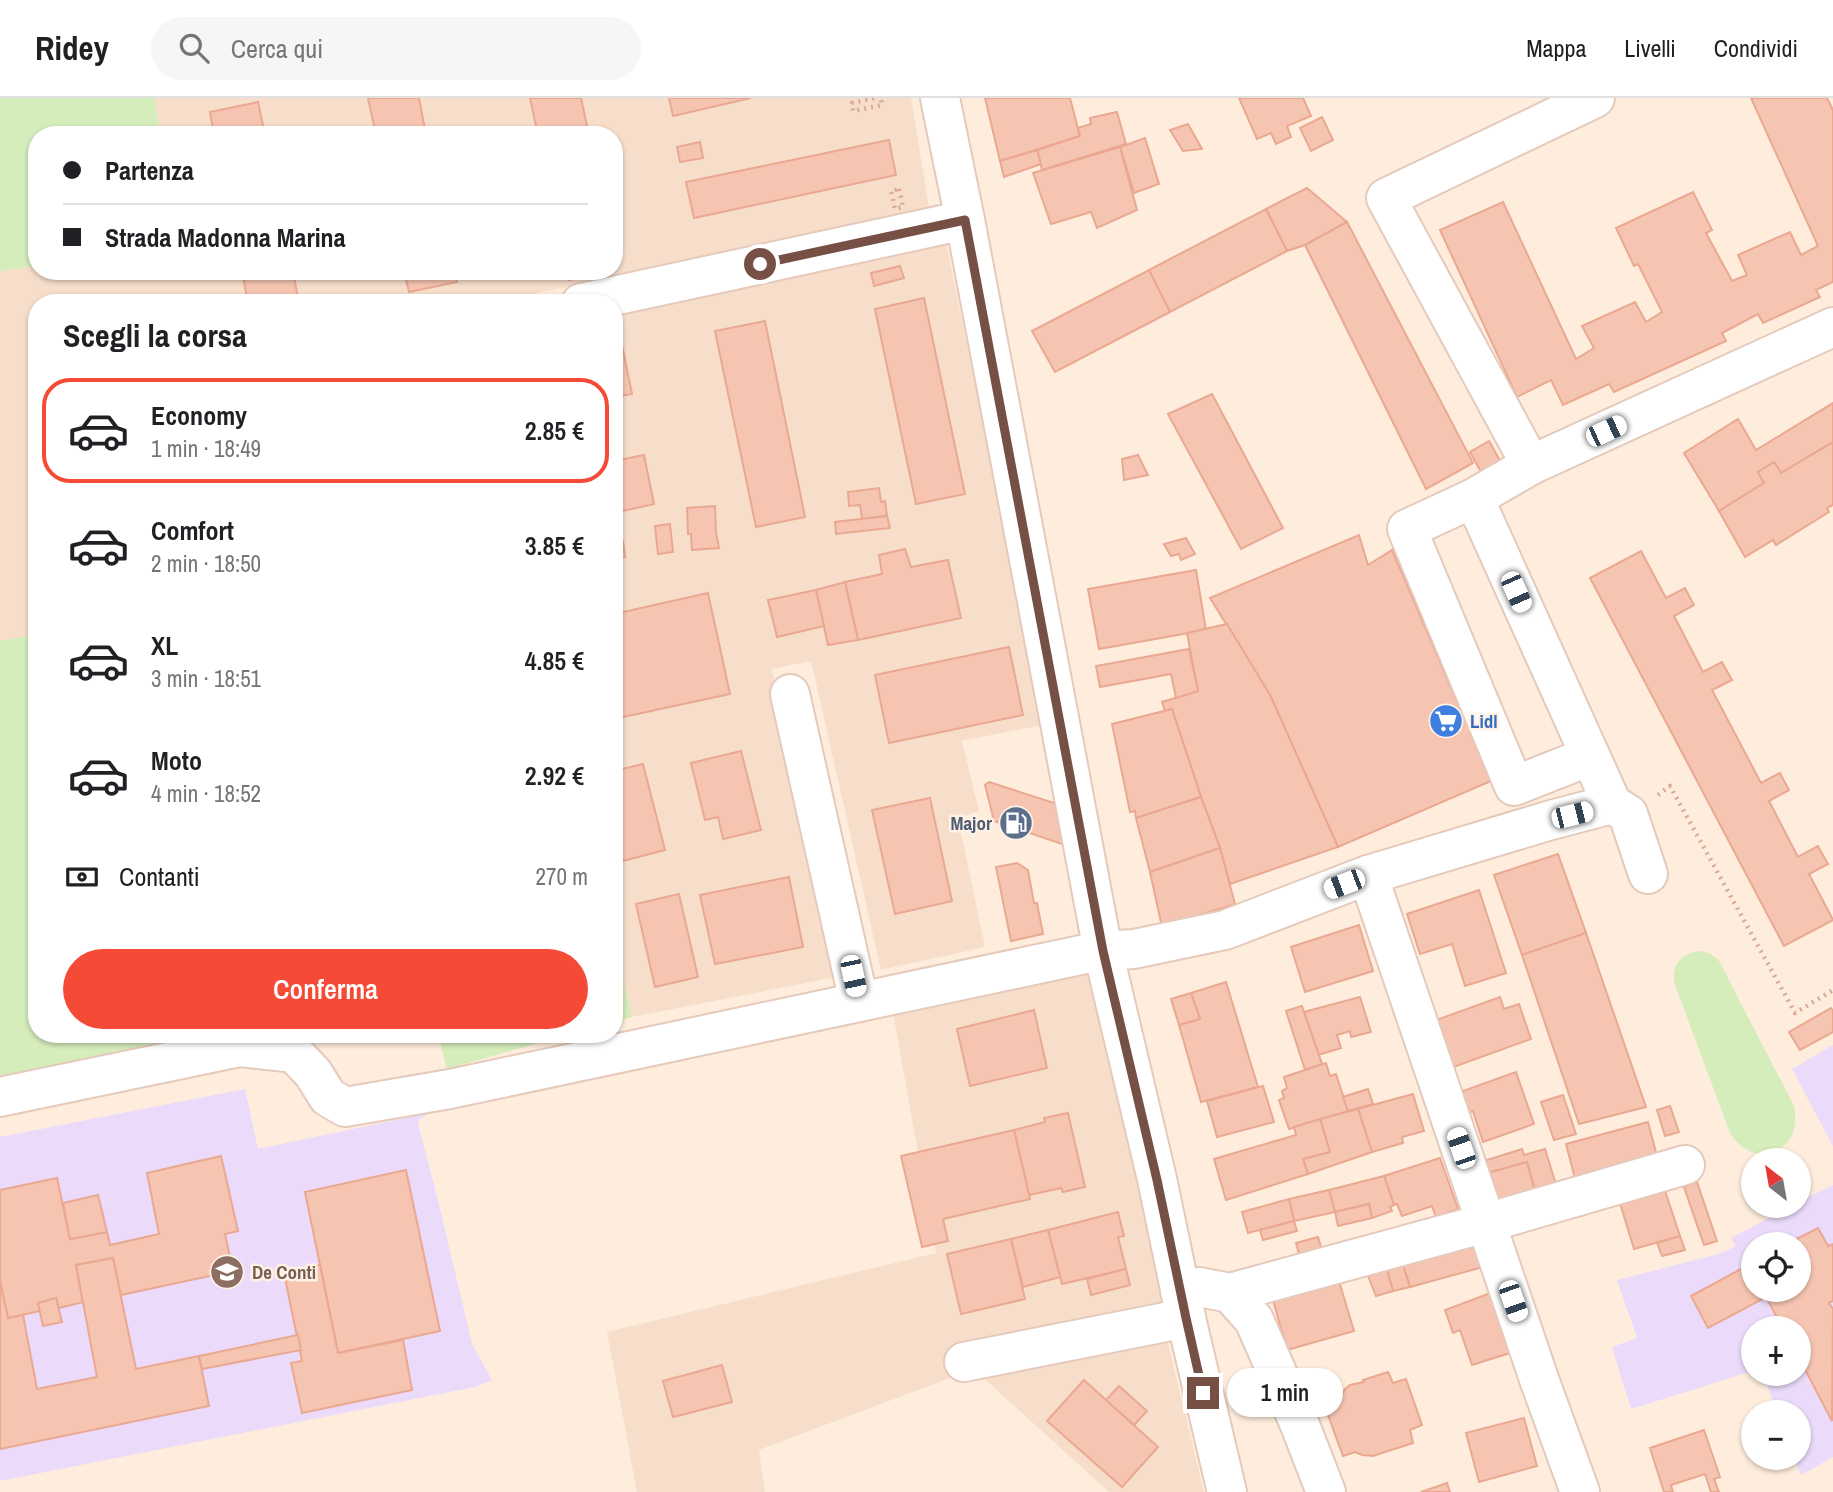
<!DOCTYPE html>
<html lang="it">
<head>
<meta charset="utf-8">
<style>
  :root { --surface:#fff; --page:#f6f6f6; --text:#202124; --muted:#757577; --line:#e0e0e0; --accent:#f44a36 }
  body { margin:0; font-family:"Archivo Narrow",sans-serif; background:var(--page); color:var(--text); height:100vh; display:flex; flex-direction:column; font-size:26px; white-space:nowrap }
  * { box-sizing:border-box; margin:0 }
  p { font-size:23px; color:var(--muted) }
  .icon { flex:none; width:38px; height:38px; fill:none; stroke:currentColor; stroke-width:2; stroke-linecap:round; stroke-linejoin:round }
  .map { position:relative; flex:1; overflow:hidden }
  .sheet { position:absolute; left:28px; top:196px; width:595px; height:749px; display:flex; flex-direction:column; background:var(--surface); border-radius:28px; box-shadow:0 2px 5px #0004 }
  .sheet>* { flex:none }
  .hud { position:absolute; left:28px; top:28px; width:595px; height:154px; border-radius:28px; box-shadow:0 2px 5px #0004; display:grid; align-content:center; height:154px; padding:0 35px; background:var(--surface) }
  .needle { width:46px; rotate:329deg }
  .buttons { position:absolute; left:1741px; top:1050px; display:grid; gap:14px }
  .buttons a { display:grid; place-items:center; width:70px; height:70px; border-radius:50%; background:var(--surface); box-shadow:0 2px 5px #0004; font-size:35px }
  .end { position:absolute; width:32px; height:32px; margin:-16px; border:9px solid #765044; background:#fff; box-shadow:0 0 0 4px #fff }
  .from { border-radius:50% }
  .bubble { position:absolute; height:49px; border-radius:24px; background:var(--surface); box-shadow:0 2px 5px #0004; font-size:23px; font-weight:600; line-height:49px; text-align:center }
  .car { position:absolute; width:21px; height:42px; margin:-21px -10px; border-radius:9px; box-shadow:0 0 5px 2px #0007; background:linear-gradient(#fff 24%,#345 0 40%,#fff 0 76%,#345 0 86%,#fff 0) }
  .hud b { display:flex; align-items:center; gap:24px; height:66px; font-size:26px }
  .hud b+b { border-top:2px solid var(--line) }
  .hud i { width:18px; height:18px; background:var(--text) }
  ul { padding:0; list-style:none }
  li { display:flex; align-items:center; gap:21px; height:105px; margin:0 14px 10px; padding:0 21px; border:4px solid transparent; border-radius:28px }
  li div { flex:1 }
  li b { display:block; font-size:26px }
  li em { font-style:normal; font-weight:600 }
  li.on { border-color:var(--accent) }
  li>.icon { width:63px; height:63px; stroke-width:1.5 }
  h2 { padding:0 35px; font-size:32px; line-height:84px }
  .pay { display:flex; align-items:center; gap:18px; height:77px; padding:0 35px; font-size:26px }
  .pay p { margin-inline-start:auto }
  .button { display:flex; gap:14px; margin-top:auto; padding:14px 35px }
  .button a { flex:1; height:80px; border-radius:42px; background:var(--accent); color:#fff; font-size:28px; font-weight:600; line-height:80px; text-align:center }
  header { display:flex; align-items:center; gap:42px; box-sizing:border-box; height:98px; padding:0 35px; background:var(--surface); border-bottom:2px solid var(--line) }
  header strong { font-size:33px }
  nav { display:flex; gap:38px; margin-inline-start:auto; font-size:24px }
  .search { width:490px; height:63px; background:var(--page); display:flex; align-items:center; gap:18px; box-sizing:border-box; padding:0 24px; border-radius:38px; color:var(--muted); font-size:26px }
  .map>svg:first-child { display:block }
  .residential { fill:#f6decb }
  .education { fill:#ebdafa; fill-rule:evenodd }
  .green { fill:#d5ecbb }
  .building { fill:#f6c5b2; stroke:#eaa891; stroke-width:2 }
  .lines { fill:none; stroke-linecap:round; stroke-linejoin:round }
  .minor-casing { stroke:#e5cabc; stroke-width:42 }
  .path { stroke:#daa896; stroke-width:4.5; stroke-dasharray:2 5; stroke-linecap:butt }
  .minor { stroke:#fff; stroke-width:38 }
  .route { stroke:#765044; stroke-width:9 }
  .labels { text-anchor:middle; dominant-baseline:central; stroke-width:5; stroke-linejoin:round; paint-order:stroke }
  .shop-label { font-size:19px; font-weight:bold; fill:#366cbe; stroke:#fff2e5; text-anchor:start }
  .service-label { font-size:19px; font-weight:bold; fill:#4e5e75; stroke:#fff2e5; text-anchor:end }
  .education-label { font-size:19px; font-weight:bold; fill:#785e54; stroke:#fff2e5; text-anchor:start }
</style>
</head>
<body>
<header>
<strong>Ridey</strong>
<div class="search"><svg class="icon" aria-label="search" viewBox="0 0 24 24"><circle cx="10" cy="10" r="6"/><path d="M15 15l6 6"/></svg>Cerca qui</div>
<nav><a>Mappa</a><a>Livelli</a><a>Condividi</a></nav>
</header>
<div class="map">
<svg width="1833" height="1394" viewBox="0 0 1833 1394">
  <rect width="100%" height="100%" fill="#feeddd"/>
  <!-- residential -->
  <g class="residential">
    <polygon points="155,0 911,0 930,116 487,205 37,205 37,536 0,543 0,173 37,168 37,173 614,173 614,37 160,37"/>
    <polygon points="946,145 997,392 1042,627 962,643 979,713 958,720 985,849 881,872 811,563 772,571 842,878 632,919 614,839 614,213"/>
    <polygon points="1090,873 1168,1205 958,1277 759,1352 765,1394 637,1394 607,1234 936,1155 893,915"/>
    <polygon points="1166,1237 1204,1394 1109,1394 979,1276"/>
  </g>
  <!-- education -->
  <g class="education">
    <polygon points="1833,947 1833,1048 1792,971"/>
    <polygon points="245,991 258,1051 429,1015 420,1021 418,1025 420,1033 438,1102 472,1246 492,1282 475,1289 0,1383 0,1039"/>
    <path d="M1833,1087V1359L1801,1377L1794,1360H1799V1314H1777L1763,1276H1799V1230H1754L1753,1273L1631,1311L1612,1249L1637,1240L1617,1182L1719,1156L1736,1148L1731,1140L1792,1108H1799V1104ZM1754,1146H1799V1192H1754Z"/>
  </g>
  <!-- green -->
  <g class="green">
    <polygon points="0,0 155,0 160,37 37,37 37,168 0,173"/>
    <polygon points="37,536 37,936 205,936 0,980 0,543"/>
    <polygon points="614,839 632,919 614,924"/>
    <path d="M1700,853L1708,855L1718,861L1794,1008C1804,1054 1754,1075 1730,1035L1674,884C1672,866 1682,855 1700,853Z"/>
    <polygon points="438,936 570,936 447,971"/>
  </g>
  <!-- building -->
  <g class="building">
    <polygon points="368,0 419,0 426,37 376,37"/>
    <polygon points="530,0 581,0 589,37 538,37"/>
    <polygon points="669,0 751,0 673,18"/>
    <polygon points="985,0 1070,0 1080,38 1000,63"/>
    <polygon points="1239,0 1303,0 1311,18 1287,28 1291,39 1276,46 1271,35 1257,41"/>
    <polygon points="1751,0 1827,0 1833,12 1833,184 1816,192 1820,199 1763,225 1758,216 1722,235 1726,243 1614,294 1609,286 1563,307 1551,282 1517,299 1440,132 1503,104 1576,261 1594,250 1582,228 1635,204 1646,224 1662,214 1638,166 1634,168 1616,130 1693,94 1712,132 1706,135 1732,183 1747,177 1738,157 1790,134 1801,157 1818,148"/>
    <polygon points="258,4 265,37 214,37 210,14"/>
    <polygon points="1117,14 1126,46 1042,72 1037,52 1080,38 1078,30 1091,26 1090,20"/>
    <polygon points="1322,19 1333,42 1311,53 1300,30"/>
    <polygon points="1188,26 1202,51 1183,53 1170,32"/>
    <polygon points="1145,40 1159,86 1134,95 1120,49"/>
    <polygon points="889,42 896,77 694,120 686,84"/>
    <polygon points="700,44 703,60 680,64 677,49"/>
    <polygon points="1120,49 1137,112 1097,130 1091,114 1051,126 1033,75"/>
    <polygon points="1037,52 1041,66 1004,79 1000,63"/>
    <polygon points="1307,90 1347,124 1305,147 1287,153 1266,111"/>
    <polygon points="1266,111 1287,153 1170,214 1149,172"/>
    <polygon points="1347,124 1473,365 1426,391 1305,147"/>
    <polygon points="900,168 904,180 874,188 871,175"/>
    <polygon points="1149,172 1170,214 1055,274 1032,233"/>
    <polygon points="242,173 293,173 298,200 273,205 248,205"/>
    <polygon points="404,173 455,173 457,184 409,194"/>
    <polygon points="567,173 611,173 569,182"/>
    <polygon points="924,200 965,396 916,406 875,211"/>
    <polygon points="765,223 805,419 756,429 715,233"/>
    <polygon points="622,247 632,296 614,299 614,249"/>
    <polygon points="1212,296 1283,430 1241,451 1168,316"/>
    <polygon points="1833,305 1833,344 1781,375 1774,364 1758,374 1764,385 1719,413 1684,355 1738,321 1756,352"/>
    <polygon points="1489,343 1502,366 1482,376 1470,354"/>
    <polygon points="1833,344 1833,407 1827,410 1829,414 1776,447 1773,442 1745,459 1719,413 1764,385 1758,374 1774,364 1781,375"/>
    <polygon points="644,357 654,406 614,415 614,363"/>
    <polygon points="1138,357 1148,377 1124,382 1122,361"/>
    <polygon points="879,390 881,404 885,403 887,418 862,421 860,407 849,408 848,394"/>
    <polygon points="715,408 716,434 719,450 692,452 691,436 688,436 687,410"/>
    <polygon points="887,418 890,430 836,436 835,424"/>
    <polygon points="670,426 673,454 658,456 655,428"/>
    <polygon points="1359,437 1368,467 1392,452 1491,683 1338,749 1270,597 1210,500"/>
    <polygon points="1186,440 1195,456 1181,462 1179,456 1171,458 1164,446"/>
    <polygon points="623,443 625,459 614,460 614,445"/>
    <polygon points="905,451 911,469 948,462 961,520 858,542 845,484 882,476 879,457"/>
    <polygon points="1641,453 1666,500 1685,490 1694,507 1674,518 1703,574 1722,564 1732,582 1712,592 1761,685 1780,675 1789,692 1769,703 1798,759 1818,748 1828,766 1809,776 1833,822 1784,848 1590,480"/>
    <polygon points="1196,472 1206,532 1099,551 1088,491"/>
    <polygon points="845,484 858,542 828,547 816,492"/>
    <polygon points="816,492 824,528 777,539 768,502"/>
    <polygon points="708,495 730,596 614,621 614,516"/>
    <polygon points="1227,526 1270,597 1338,749 1230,786 1220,750 1201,699 1172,611 1165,613 1162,604 1198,593 1187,535"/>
    <polygon points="1009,549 1023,617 889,645 875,577"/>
    <polygon points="1189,551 1198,593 1176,600 1171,576 1100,589 1096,568"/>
    <polygon points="1172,611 1201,699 1136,720 1135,713 1130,714 1112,626"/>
    <polygon points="741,653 761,732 723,741 718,719 705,722 691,665"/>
    <polygon points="643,666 665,752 623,763 614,728 614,673"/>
    <polygon points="989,684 1057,706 1064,745 1062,746 994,723 985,687"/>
    <polygon points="1201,699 1220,750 1150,774 1136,720"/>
    <polygon points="930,700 952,803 895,816 872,712"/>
    <polygon points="1220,750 1235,806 1162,829 1150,774"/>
    <polygon points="1558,756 1586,835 1522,857 1494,777"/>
    <polygon points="1017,765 1028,772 1034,805 1037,805 1043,836 1011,843 996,769"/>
    <polygon points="789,779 803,849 715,866 700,797"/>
    <polygon points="1479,792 1506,875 1465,888 1452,846 1420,856 1407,816"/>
    <polygon points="679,796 698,879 655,889 636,806"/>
    <polygon points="1359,827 1373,873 1305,894 1291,849"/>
    <polygon points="1586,835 1646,1009 1579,1026 1522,857"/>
    <polygon points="1226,884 1258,989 1201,1004 1179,927 1200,921 1191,895"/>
    <polygon points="1191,895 1200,921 1179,927 1171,901"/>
    <polygon points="1360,899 1371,934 1351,939 1350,933 1337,937 1341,950 1318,957 1304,914"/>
    <polygon points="1500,899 1504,911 1519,906 1531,941 1448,971 1431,924"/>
    <polygon points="1302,908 1322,966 1305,972 1286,913"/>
    <polygon points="1831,910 1833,913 1833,934 1800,952 1789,934"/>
    <polygon points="1034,912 1047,970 970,988 957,931"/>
    <polygon points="1326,965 1330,978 1336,976 1348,1013 1289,1031 1279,1002 1284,1000 1282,993 1287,990 1284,979"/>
    <polygon points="1516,974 1534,1026 1483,1044 1473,1013 1468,1015 1460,994"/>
    <polygon points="1263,988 1274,1024 1217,1039 1207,1003"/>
    <polygon points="1368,991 1373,1006 1348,1013 1343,999"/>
    <polygon points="1413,996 1424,1033 1402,1039 1403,1045 1372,1054 1358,1011"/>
    <polygon points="1563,997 1576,1036 1554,1042 1541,1004"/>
    <polygon points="1670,1008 1679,1034 1665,1038 1657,1012"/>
    <polygon points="1358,1011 1372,1054 1308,1076 1303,1061 1330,1054 1320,1021"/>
    <polygon points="1068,1015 1085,1089 1063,1094 1061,1090 1029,1097 1014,1032 1045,1024 1044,1020"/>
    <polygon points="1320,1021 1330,1054 1303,1061 1308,1076 1226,1102 1214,1061 1296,1037 1294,1029"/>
    <polygon points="1648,1024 1659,1066 1577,1088 1566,1046"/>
    <polygon points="1014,1032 1030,1101 943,1121 948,1143 922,1149 901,1058"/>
    <polygon points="1522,1051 1524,1057 1545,1051 1558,1093 1537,1099 1527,1064 1484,1076 1481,1064"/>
    <polygon points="221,1058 238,1133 225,1136 233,1173 121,1197 113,1160 76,1167 83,1204 59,1210 56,1200 38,1205 40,1213 8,1220 0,1184 0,1092 57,1080 70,1141 107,1134 110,1147 159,1136 147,1075"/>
    <polygon points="1440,1060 1458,1111 1436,1119 1432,1108 1402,1118 1397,1106 1394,1107 1384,1078"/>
    <polygon points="1527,1064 1535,1094 1494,1107 1484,1076"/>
    <polygon points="406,1072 440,1233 338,1255 305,1094"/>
    <polygon points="1384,1078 1394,1107 1390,1109 1392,1113 1372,1120 1369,1106 1335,1114 1329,1092"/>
    <polygon points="1697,1084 1717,1143 1704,1147 1684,1089"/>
    <polygon points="1329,1092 1335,1114 1294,1123 1289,1101"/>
    <polygon points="1665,1093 1680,1138 1634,1151 1620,1105"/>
    <polygon points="98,1097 107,1134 70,1141 63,1105"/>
    <polygon points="1289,1101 1294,1123 1248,1135 1242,1114"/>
    <polygon points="1369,1106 1372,1120 1338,1128 1335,1114"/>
    <polygon points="1118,1114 1124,1138 1118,1139 1126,1171 1062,1186 1048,1132"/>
    <polygon points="1294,1123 1297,1133 1263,1142 1260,1132"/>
    <polygon points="1818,1130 1828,1148 1833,1146 1833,1203 1829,1205 1833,1211 1832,1323 1799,1260 1799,1230 1775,1230 1781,1227 1766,1199 1708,1230 1691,1198 1754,1164 1754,1192 1799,1192 1799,1146 1787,1146"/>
    <polygon points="1048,1132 1060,1179 1023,1189 1011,1141"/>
    <polygon points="1680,1138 1685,1152 1662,1158 1657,1145"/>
    <polygon points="1318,1139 1326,1165 1303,1171 1296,1145"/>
    <polygon points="1011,1141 1025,1201 961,1216 947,1156"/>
    <polygon points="1476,1148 1483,1169 1410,1189 1403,1167"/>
    <polygon points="113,1160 136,1271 199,1258 209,1308 0,1351 0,1184 8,1220 23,1217 37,1291 97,1279 76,1167"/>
    <polygon points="320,1167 338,1255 403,1242 412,1292 302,1315 291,1265 302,1263 284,1175"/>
    <polygon points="1403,1167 1410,1189 1393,1193 1387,1172"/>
    <polygon points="1126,1171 1130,1187 1091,1197 1087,1181"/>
    <polygon points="1387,1172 1393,1193 1376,1198 1368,1178"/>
    <polygon points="1339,1183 1354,1233 1287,1252 1273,1202"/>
    <polygon points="1493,1194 1498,1218 1510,1255 1472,1267 1460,1232 1453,1235 1445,1212"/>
    <polygon points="56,1200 62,1224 43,1228 38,1205"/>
    <polygon points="298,1237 301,1252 202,1271 199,1258"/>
    <polygon points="722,1267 732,1304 673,1319 663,1283"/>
    <polygon points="1388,1274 1393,1285 1406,1281 1422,1327 1410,1332 1413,1345 1373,1358 1362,1357 1355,1354 1343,1358 1325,1309 1339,1301 1345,1291 1350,1287 1364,1284 1363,1282"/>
    <polygon points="1084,1282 1158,1349 1122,1389 1047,1323"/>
    <polygon points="1119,1288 1147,1313 1134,1327 1106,1302"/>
    <polygon points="1524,1320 1537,1368 1479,1384 1466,1335"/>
    <polygon points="1704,1332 1720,1379 1714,1381 1719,1394 1711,1394 1705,1376 1671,1387 1673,1394 1664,1394 1650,1350"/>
    <polygon points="1447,1385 1450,1394 1421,1394"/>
  </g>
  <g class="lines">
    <!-- minor casing -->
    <g class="minor-casing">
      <g id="minor">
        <polyline points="940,0 965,122 1103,853 1157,1081 1186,1220 1227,1394"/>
        <polyline points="1595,0 1386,100 1531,367 1833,229"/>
        <polyline points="581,205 965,122"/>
        <polyline points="1474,400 1531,367"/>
        <polyline points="790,596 859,904"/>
        <polyline points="1590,658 1514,688 1407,431 1474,400 1612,706"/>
        <polyline points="1368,777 1539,1281 1580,1394"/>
        <polyline points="0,999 240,949 294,955 313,975 328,999 345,1009 450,991 1090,855 1103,853 1134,851 1225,832 1368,777 1551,722 1612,706 1628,716 1648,776"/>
        <polyline points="1180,1193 1199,1189 1230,1195 1486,1125 1685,1067"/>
        <polyline points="1230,1195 1254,1222 1300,1327 1326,1394"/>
        <polyline points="964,1264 1186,1220"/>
      </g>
    </g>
    <!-- path -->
    <g class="path">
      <polyline points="874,0 852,5 853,13 882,7 881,0"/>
      <polygon points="899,91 903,109 895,111 891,93"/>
      <polyline points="1658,697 1670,688 1795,915 1833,892"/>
    </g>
    <!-- minor -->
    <use href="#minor" class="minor"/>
  </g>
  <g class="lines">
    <!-- route -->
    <polyline class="route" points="760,166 965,122 1103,853 1157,1082 1186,1220 1203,1295"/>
  </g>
  <!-- icons -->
  <defs>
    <g id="supermarket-disc" transform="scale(1.75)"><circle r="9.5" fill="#3f7fe0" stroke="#fff2e5"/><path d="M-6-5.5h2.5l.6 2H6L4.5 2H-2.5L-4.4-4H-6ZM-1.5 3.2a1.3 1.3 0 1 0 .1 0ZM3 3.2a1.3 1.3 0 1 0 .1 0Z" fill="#fff"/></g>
    <g id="fuel-disc" transform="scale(1.75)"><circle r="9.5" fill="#5c6f8a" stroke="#fff2e5"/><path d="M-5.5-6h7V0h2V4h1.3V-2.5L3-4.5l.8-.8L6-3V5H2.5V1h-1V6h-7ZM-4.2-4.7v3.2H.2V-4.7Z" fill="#fff"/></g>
    <g id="school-disc" transform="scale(1.75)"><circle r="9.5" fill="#8d6e63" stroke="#fff2e5"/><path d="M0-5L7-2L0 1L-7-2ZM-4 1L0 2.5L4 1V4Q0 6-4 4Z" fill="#fff"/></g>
  </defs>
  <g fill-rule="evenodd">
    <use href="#supermarket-disc" x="1446" y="623"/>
    <use href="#fuel-disc" x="1016" y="725"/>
    <use href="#school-disc" x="227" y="1174"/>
  </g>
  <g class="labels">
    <!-- shop labels -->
    <g class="shop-label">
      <text x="1470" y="623">Lidl</text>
    </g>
    <!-- service labels -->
    <g class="service-label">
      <text x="992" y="725">Major</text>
    </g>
    <!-- education labels -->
    <g class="education-label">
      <text x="252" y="1174">De Conti</text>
    </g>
  </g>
</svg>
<div class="buttons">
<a><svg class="needle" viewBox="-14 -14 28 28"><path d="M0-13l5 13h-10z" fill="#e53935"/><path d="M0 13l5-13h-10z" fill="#757577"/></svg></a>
<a><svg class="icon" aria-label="locate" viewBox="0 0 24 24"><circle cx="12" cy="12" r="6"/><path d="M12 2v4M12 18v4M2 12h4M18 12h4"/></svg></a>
<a>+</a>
<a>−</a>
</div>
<i class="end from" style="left:760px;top:166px"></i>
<i class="end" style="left:1203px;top:1295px"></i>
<div class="bubble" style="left:1227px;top:1270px;width:116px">1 min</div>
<i class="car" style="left:1606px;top:333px;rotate:65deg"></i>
<i class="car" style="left:1516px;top:494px;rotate:156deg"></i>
<i class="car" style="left:1572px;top:717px;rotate:76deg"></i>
<i class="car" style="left:1344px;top:786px;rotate:249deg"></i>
<i class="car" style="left:853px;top:878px;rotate:168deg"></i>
<i class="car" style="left:1461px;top:1050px;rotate:341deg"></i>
<i class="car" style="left:1513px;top:1203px;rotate:161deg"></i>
<div class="hud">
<b><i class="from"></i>Partenza</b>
<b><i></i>Strada Madonna Marina</b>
</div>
<section class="sheet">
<h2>Scegli la corsa</h2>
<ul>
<li class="on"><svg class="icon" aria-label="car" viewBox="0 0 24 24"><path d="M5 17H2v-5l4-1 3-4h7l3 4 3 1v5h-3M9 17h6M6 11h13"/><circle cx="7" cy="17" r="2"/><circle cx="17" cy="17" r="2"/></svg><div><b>Economy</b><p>1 min · 18:49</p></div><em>2.85 €</em></li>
<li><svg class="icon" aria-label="car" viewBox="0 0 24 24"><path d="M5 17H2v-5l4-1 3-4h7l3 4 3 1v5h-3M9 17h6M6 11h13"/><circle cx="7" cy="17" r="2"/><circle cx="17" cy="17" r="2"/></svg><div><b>Comfort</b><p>2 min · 18:50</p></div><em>3.85 €</em></li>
<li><svg class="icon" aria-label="car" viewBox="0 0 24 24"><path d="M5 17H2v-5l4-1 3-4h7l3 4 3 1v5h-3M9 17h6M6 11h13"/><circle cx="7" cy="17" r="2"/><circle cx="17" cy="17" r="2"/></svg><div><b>XL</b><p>3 min · 18:51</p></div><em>4.85 €</em></li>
<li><svg class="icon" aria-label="car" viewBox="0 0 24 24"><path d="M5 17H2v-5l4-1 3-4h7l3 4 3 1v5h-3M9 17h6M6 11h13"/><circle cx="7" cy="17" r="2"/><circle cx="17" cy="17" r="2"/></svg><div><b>Moto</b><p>4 min · 18:52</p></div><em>2.92 €</em></li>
</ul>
<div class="pay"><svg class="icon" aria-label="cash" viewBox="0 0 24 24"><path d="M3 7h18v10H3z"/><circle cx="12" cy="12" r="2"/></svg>Contanti<p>270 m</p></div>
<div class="button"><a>Conferma</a></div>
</section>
</div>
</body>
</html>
